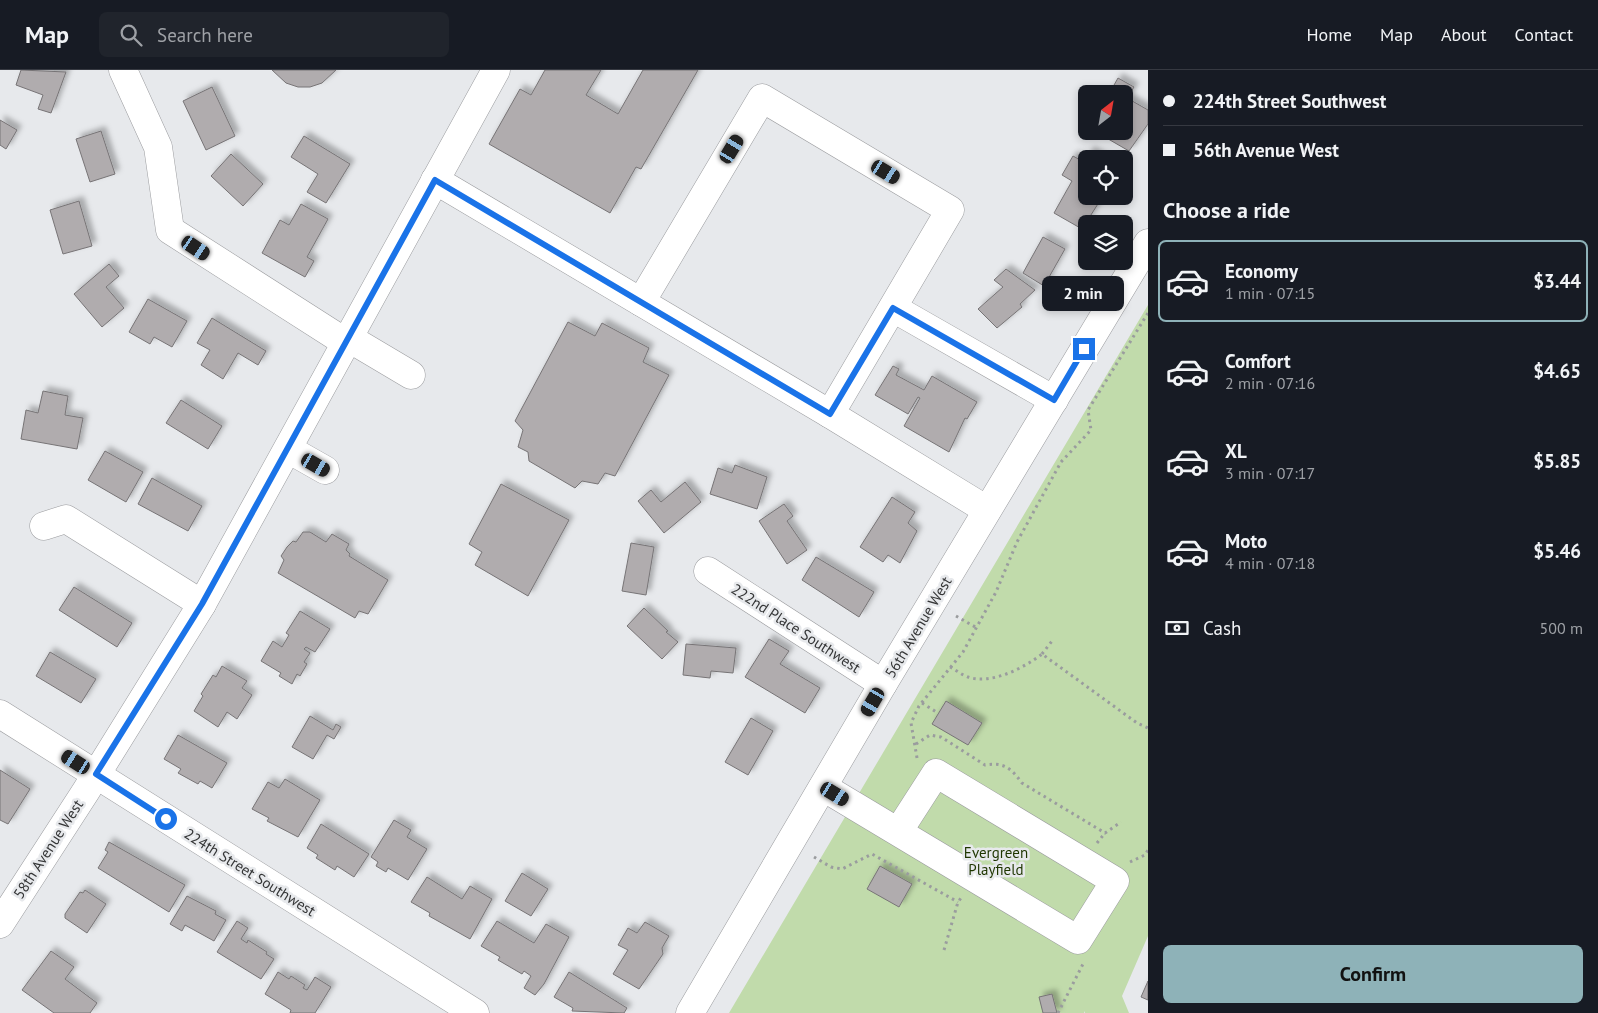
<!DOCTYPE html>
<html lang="en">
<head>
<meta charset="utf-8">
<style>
  :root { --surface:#171b24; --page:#20242c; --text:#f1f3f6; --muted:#9ea1a6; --line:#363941; --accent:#8eb2b8 }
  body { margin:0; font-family:"PT Sans",sans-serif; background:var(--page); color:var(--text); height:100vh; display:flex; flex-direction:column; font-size:19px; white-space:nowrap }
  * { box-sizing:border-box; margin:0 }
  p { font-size:16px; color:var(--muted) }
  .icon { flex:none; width:28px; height:28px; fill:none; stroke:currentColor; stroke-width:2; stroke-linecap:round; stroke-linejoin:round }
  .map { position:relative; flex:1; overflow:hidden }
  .drawer { display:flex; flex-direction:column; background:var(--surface); width:450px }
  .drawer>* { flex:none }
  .top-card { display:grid; align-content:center; height:110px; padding:0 15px; background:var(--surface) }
  .needle { width:32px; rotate:31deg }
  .buttons { position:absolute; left:1078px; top:15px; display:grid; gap:10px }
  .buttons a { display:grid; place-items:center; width:55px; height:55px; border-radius:8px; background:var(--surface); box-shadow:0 2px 8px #0003; font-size:25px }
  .end { position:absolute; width:22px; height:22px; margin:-11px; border:6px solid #1a73e8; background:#fff; box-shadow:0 0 0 2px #fff }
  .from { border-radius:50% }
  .bubble { position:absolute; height:35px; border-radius:8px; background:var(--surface); box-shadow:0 2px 8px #0003; font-size:16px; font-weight:700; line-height:35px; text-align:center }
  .car { position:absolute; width:15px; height:30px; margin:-15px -8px; border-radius:6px; box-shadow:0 0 4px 1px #0007; background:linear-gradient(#222 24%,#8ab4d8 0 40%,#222 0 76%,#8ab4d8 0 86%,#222 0) }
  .top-card b { display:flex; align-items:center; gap:18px; height:48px; font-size:19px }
  .top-card b+b { border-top:1px solid var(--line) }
  .top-card i { width:12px; height:12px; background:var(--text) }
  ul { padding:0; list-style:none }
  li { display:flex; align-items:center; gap:15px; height:82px; margin:0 10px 8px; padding:0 5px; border:2px solid transparent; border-radius:8px }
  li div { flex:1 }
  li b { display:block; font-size:19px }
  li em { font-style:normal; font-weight:700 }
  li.on { border-color:var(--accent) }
  li>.icon { width:45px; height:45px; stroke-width:1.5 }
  h2 { padding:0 15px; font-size:22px; line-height:60px }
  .pay { display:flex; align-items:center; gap:12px; height:55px; padding:0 15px; font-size:19px }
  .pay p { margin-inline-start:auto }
  .action { display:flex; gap:10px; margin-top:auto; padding:10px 15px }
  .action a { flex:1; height:58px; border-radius:8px; background:var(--accent); color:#111; font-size:20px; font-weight:700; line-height:58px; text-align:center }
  header { display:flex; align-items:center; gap:30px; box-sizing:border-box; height:70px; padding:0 25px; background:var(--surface); border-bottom:1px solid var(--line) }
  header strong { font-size:24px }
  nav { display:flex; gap:28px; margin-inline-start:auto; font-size:18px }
  .search { width:350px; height:45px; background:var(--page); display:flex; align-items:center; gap:12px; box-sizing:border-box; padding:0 18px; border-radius:8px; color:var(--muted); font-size:19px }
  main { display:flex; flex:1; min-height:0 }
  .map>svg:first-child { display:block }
  .green { fill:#c1dbab }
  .building { fill:#b0acae; stroke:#777476; filter:url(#shadow) }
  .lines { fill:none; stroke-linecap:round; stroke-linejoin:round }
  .minor-casing { stroke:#9b9c9f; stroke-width:29 }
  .major-casing { stroke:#9b9c9f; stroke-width:29 }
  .path { stroke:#9a9c9e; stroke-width:3; stroke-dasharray:2.5 4; stroke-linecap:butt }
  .minor { stroke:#fff; stroke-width:28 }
  .major { stroke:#fff; stroke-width:28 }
  .route { stroke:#1a73e8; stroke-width:6 }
  .labels { text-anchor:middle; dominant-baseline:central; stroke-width:5; stroke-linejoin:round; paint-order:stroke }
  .street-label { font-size:15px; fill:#353637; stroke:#e7e9ec }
  .park-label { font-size:15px; fill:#1f3600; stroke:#e7e9ec }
</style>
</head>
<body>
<header>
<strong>Map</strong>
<div class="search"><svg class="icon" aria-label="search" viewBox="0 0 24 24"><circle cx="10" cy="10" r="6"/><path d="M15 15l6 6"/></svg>Search here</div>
<nav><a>Home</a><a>Map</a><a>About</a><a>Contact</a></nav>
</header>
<main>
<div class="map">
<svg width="1148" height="943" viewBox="0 0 1148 943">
  <defs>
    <filter id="shadow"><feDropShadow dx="4.5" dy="-4.5" stdDeviation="2.5" flood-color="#0004"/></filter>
  </defs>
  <rect width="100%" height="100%" fill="#e7e9ec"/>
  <!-- green -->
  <polygon class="green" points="1148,235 1148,866 1122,926 1129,943 1085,943 1085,941 1084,943 729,943"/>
  <!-- building -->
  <g class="building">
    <polygon points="21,0 66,2 51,43 38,39 43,25 16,15"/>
    <polygon points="272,0 336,0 322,13 310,17 298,17 286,13"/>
    <polygon points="545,0 601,0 586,25 618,44 643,0 698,0 641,99 636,97 610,143 489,74 520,19 531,25"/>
    <polygon points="1118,8 1134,17 1127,28 1148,40 1148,54 1129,81 1103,66 1106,61 1124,61 1124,24 1109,24"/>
    <polygon points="212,17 235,66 206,80 183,31"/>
    <polygon points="0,50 17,60 6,79 0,75"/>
    <polygon points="101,61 115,104 90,112 76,69"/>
    <polygon points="304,66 350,94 326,133 307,122 318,104 291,87"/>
    <polygon points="1090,81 1105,89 1086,89 1086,126 1103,126 1082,159 1054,143 1072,111 1062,105 1073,86 1084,92"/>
    <polygon points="231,84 263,114 243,136 211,106"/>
    <polygon points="79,131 92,176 63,184 50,140"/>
    <polygon points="301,134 328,149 307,187 314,191 305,207 262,183 280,150 289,155"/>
    <polygon points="1043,167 1065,179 1044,216 1023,203"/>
    <polygon points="109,194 119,206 106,217 124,238 102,257 74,224"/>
    <polygon points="1006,199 1035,220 1020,234 1022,237 997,258 978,239 1003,217 994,210"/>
    <polygon points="148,229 187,251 172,277 154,267 150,274 129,262"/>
    <polygon points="212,248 266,281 258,295 238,283 223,309 201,295 210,280 197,273"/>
    <polygon points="568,252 595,266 602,253 649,278 643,292 669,305 615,406 605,403 598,414 582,411 575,418 529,391 528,382 518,377 523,360 515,351"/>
    <polygon points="893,296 899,299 896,305 924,320 932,306 977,332 967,349 965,348 949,382 904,356 920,328 918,327 908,344 875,325"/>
    <polygon points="43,321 68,326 65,345 83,348 77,379 21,369 26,340 38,343"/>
    <polygon points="181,330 222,356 208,379 166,353"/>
    <polygon points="105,381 143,402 126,432 88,410"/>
    <polygon points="735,395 767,407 757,439 710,424 718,398 732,403"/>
    <polygon points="152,408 202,436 188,461 138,434"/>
    <polygon points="685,412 701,432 664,463 638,431 651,420 661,432"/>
    <polygon points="501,414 569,450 528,526 475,495 482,482 469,474"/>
    <polygon points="892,427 915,442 908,453 917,461 900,493 888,485 883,492 860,477"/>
    <polygon points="784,434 793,446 787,451 807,480 787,494 759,451"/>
    <polygon points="303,462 310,462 326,472 332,464 349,474 346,480 350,484 349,486 388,510 368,544 359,541 355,548 278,503 284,490 281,486 287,477 293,471 296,472"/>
    <polygon points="631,473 654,477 646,525 622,521"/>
    <polygon points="816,487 874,522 859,547 802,510"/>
    <polygon points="74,517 132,553 117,577 59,540"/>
    <polygon points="644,538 668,561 666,562 678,572 662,589 627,556"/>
    <polygon points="300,541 330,559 315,582 306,577 304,579 310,583 304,592 307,594 300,606 297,604 292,614 279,606 281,603 261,591 273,571 282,577 289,565 286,563"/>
    <polygon points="769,569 789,581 780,594 820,618 805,643 745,607"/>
    <polygon points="686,574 736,578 733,603 711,601 710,608 683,605"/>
    <polygon points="50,582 96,609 81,633 36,606"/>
    <polygon points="222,596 247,611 242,618 252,625 237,649 227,642 218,657 194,641 203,626 201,624 213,605 216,607"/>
    <polygon points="946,631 982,653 968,675 932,654"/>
    <polygon points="310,646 333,660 336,654 341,657 334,669 327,665 313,689 292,677"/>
    <polygon points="751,648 773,661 748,705 725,692"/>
    <polygon points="178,665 227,693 212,718 200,711 198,714 178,703 181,699 164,689"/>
    <polygon points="0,700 30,719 8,754 0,750"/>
    <polygon points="285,709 320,730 298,767 267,751 269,748 252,739 268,712 279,718"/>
    <polygon points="394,750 411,760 407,767 427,779 408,810 388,798 386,802 376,796 378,792 371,787"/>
    <polygon points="321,754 369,784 354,807 337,796 335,800 316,788 318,785 307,778"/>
    <polygon points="109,772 185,815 169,842 98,798 108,782 105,780"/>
    <polygon points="880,796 912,814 899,837 867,819"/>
    <polygon points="522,803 548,819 531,846 505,831"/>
    <polygon points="427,807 462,829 470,816 492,829 470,869 429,846 430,843 411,832"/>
    <polygon points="85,820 106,834 87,863 65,848 65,844 80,822 83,823"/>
    <polygon points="187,826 216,841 215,844 226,850 214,871 185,855 182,861 170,854"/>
    <polygon points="237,851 248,858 241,869 247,873 248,870 267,882 266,884 274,889 261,909 217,882"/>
    <polygon points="497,851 534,873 546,854 569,867 544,914 535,925 524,918 531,906 524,901 522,904 498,890 500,887 481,876"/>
    <polygon points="645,852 669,866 662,878 663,884 639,919 613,904 628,880 618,875 628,858 637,863"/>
    <polygon points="51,881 74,897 65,909 97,933 90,943 54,943 22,920"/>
    <polygon points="278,902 289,909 291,906 305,915 303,918 307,920 315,907 331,917 315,943 290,943 291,940 265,924"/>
    <polygon points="569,902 627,938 624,943 572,941 573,938 554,927"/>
    <polygon points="1148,911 1148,930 1141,927"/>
    <polygon points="1052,924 1057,943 1043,943 1039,927"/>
  </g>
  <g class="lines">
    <!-- minor casing -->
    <g class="minor-casing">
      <g id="minor">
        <polyline points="123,0 158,77 170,160 345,272"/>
        <polyline points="435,110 830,344 987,440"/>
        <polyline points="641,232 762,28 950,140 830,344"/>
        <polyline points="893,238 1054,330"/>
        <polyline points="347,267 411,305"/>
        <polyline points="288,379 325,400"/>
        <polyline points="44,456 66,449 202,534"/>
        <polyline points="708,501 883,614"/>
        <polyline points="0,644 475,943"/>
        <polyline points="823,717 1078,870 1115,811 936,703 898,762"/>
        <polyline points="0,854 86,721 202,534 496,0"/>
      </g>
    </g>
    <!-- major casing -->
    <g class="major-casing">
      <polyline id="major" points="690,943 883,614 1148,173"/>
    </g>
    <!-- path -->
    <g class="path">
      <polyline points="956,546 977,558"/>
      <polyline points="1042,584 1052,571"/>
      <path d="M950,597C956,600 962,605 968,607C991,615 1024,598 1042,584L1137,653L1148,658"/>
      <polyline points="922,633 938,643"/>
      <path d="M916,674L930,665L941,667L985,695C1004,692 1011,698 1022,713L1105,763L1121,752"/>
      <polyline points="917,688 911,653 919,636 963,582 996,522 1017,472 1061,392 1091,360 1088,340 1148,243"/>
      <polyline points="1097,773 1105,763"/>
      <polyline points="814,787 831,797 842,799 872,784 958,832"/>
      <polyline points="1130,792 1145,785 1148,780"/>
      <polyline points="944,880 958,832 961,828"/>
      <polyline points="1058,943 1083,894"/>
    </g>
    <!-- minor -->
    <use href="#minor" class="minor"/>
    <!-- major -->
    <use href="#major" class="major"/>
  </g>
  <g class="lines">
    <!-- route -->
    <polyline class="route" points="166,749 96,704 202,534 435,110 830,344 893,238 1054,330 1084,279"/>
  </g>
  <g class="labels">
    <!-- street labels -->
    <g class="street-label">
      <text transform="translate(918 557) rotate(-59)">56th Avenue West</text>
      <text transform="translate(796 558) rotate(33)">222nd Place Southwest</text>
      <text transform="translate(48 779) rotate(-57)">58th Avenue West</text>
      <text transform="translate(250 802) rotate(32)">224th Street Southwest</text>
    </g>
    <!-- park labels -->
    <g class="park-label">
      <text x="996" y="782">Evergreen<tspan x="996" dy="17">Playfield</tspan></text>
    </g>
  </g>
</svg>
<div class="buttons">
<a><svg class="needle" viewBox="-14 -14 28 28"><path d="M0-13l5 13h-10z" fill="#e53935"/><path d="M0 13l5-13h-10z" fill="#9ea1a6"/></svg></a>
<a><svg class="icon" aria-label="locate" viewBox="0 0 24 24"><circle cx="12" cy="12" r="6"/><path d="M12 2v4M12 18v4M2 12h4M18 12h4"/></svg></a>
<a><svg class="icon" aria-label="layers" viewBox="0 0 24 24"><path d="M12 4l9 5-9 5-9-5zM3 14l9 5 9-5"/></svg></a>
</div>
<i class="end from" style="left:166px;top:749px"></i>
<i class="end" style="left:1084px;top:279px"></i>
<div class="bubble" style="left:1042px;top:206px;width:82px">2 min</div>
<i class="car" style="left:732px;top:79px;rotate:31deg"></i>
<i class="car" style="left:886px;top:102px;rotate:121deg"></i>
<i class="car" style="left:196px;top:178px;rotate:124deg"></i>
<i class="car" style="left:316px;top:395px;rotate:120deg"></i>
<i class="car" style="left:873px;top:632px;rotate:210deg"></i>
<i class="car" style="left:76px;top:692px;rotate:302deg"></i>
<i class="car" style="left:835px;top:724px;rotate:121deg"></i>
</div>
<section class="drawer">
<div class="top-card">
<b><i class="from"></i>224th Street Southwest</b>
<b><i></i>56th Avenue West</b>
</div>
<h2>Choose a ride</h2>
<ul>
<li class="on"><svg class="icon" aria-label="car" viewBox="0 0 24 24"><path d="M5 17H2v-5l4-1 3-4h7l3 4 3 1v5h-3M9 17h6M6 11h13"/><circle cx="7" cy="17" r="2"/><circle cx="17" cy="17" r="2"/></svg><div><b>Economy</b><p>1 min · 07:15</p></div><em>$3.44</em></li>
<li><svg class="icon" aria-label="car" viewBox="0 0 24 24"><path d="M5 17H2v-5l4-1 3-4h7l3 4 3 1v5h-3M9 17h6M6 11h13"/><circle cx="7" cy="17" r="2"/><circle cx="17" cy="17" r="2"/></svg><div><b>Comfort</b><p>2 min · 07:16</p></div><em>$4.65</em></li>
<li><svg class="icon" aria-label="car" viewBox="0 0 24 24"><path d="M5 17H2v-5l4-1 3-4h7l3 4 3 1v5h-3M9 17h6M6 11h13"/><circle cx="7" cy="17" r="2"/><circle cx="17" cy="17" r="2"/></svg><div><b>XL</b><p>3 min · 07:17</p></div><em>$5.85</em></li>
<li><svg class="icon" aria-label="car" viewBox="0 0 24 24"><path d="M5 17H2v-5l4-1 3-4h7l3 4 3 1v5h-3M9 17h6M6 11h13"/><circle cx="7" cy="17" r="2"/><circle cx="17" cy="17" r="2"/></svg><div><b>Moto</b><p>4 min · 07:18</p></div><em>$5.46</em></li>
</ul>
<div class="pay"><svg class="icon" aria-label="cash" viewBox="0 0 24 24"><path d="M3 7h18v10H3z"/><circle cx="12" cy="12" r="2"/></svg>Cash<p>500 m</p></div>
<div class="action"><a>Confirm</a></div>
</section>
</main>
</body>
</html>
